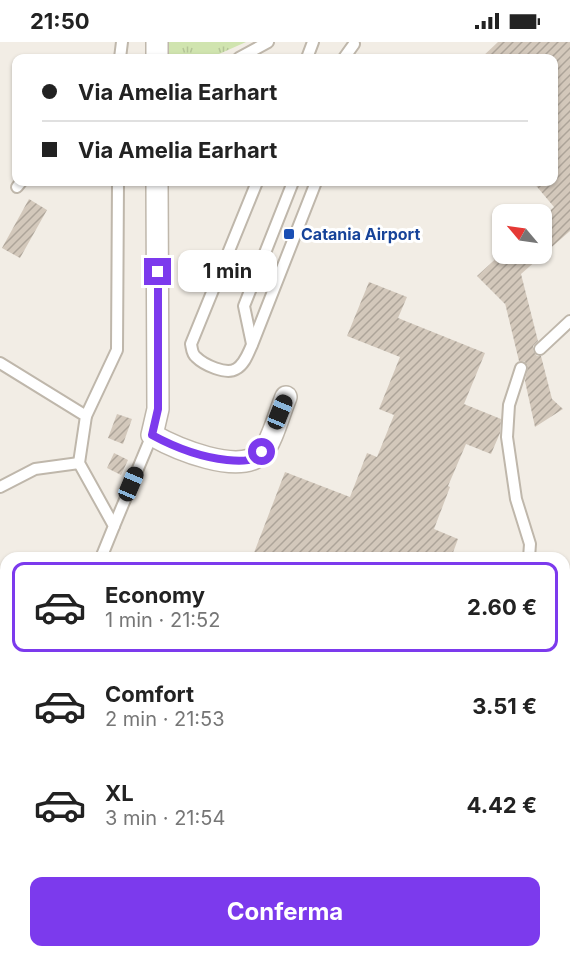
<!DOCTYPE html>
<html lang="it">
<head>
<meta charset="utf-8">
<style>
  :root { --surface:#fff; --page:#f6f6f6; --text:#222; --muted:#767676; --line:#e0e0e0; --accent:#7c3aed }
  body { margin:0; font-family:Inter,sans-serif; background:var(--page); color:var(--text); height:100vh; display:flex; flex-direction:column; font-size:22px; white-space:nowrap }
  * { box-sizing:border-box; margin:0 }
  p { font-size:20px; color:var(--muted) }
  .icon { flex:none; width:33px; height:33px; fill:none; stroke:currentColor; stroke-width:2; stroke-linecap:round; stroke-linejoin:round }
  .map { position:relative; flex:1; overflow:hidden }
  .drawer { position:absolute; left:0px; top:510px; width:570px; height:406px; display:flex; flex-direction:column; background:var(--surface); border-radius:18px 18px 0 0; box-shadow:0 2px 4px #0004 }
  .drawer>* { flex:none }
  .hud { position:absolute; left:12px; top:12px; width:546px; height:132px; border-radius:12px; box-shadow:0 2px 4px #0004; display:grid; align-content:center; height:132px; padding:0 30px; background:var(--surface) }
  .needle { width:39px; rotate:299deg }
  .fabs { position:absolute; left:492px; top:162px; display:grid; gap:12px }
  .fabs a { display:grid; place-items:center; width:60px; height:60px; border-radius:12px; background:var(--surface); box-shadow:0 2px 4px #0004; font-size:30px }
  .end { position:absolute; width:27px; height:27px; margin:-14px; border:8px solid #7c3aed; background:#fff; box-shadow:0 0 0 3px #fff }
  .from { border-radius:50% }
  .bubble { position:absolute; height:42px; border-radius:12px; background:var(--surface); box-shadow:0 2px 4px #0004; font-size:20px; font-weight:700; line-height:42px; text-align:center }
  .car { position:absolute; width:18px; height:36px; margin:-18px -9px; border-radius:8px; box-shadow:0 0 4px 2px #0007; background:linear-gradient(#222 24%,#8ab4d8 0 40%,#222 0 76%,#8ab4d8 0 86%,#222 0) }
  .hud b { display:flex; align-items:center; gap:21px; height:57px; font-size:22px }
  .hud b+b { border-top:2px solid var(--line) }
  .hud i { width:15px; height:15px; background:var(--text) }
  ul { padding:10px 0 0; list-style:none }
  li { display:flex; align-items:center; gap:18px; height:90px; margin:0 12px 9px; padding:0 18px; border:3px solid transparent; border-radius:12px }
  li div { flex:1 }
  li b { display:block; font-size:22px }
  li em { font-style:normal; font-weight:700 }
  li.active { border-color:var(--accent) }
  li>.icon { width:54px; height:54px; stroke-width:1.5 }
  .primary-button { display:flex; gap:12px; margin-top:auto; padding:12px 30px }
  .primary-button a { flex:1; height:69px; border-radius:12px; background:var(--accent); color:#fff; font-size:24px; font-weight:700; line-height:69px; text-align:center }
  .status { display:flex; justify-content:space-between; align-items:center; height:42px; padding:0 30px; background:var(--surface); direction:ltr }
  .status svg { height:16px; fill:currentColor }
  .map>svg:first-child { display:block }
  .grass { fill:url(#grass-tufts) }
  .building { fill:url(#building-hatch) }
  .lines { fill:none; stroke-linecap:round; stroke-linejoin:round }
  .lane-casing { stroke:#bfb7ab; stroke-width:14 }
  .street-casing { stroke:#bfb7ab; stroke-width:24 }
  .lane { stroke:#fff; stroke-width:10 }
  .street { stroke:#fff; stroke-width:21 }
  .route { stroke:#7c3aed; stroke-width:8 }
  .transit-dot { fill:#1a4fb4; stroke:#fff; stroke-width:2 }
  .labels { text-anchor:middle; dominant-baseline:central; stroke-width:6; stroke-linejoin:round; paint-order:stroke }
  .transit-label { font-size:16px; font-weight:bold; fill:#164399; stroke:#fff; text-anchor:start }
</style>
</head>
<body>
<div class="status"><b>21:50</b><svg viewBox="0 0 49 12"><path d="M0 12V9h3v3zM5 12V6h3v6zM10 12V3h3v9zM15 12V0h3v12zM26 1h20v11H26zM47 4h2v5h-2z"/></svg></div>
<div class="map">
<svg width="570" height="916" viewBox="0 0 570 916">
  <defs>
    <pattern id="grass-tufts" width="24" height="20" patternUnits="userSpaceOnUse" patternTransform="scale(1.5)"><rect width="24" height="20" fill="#d0e4af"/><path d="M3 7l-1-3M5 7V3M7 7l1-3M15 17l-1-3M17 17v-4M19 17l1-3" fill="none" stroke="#b4c497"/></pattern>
    <pattern id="building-hatch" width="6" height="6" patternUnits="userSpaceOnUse" patternTransform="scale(1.5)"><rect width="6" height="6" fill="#d3c8bb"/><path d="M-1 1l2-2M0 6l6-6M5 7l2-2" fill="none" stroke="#ada499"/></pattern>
  </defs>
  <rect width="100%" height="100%" fill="#f2ede5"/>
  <!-- grass -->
  <polygon class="grass" points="166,0 246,0 219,12 214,16 165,16"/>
  <!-- building -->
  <g class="building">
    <polygon points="498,0 570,0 570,189 521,232 538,299 533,304 533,309 537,314 541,314 552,357 563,367 535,385 525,339 528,324 524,319 519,319 505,261 505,262 477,234 501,212 542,212 542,176 554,165 533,140 554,140 554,16 481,16"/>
    <polygon points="29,157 47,168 20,216 2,206"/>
    <polygon points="369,240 407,255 398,276 485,311 464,362 501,377 500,391 491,412 466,402 448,444 450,445 434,487 458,497 451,516 252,516 285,430 350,455 367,411 377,415 394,373 379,367 400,315 347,294"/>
    <polygon points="117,372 132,377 123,402 108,396"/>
    <polygon points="114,411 128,418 121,433 107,426"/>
  </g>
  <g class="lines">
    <!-- lane casing -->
    <g class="lane-casing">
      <g id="lane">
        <polyline points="120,16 122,0"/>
        <polyline points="239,16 268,0"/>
        <polyline points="307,16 313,0"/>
        <polyline points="344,16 354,2"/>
        <path d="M257,140L191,302C192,307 192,312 196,315C204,323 226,333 236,327C245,322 248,311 252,303L316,140"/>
        <polyline points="17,145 21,140"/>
        <polyline points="252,302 244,264 293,140"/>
        <polyline points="540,307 570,279"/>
        <polyline points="0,321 86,374 79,421 114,484 101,516"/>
        <polyline points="521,326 509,363 507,395 516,457 530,502 529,516"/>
        <polyline points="86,374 117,308 118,140"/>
        <polyline points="0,445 35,427 79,421"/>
        <polyline points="114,484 152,393"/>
        <polyline points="564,567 570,572"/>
        <polyline points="564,596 570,596"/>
        <polyline points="0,652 6,650"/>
        <path d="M6,764C0,779 0,787 6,800"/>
        <polyline points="68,910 71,916"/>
        <path d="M258,910C269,915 280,914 292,910"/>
        <polyline points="506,910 507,916"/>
        <polyline points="86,916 88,910"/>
        <polyline points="316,916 318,910"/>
      </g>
    </g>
    <!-- street casing -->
    <g class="street-casing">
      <g id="street">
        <polyline points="157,0 157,16"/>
        <path d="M157,140L158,367L152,393C175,406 239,434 262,411C272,400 280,369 286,355"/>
      </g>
    </g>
    <!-- lane -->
    <use href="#lane" class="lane"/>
    <!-- street -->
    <use href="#street" class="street"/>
  </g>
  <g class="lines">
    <!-- route -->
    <path class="route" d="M158,230V367L152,393C176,406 199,415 227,418C236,419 247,420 255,416C258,415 260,412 262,410"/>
  </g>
  <!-- markers -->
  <rect class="transit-dot" x="283" y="186" width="12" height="12" rx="3"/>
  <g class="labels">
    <!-- transit labels -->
    <g class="transit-label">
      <text x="301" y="192">Catania Airport</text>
    </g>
  </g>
</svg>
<div class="fabs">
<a><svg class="needle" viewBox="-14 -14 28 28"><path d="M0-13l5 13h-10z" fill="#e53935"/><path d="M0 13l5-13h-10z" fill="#767676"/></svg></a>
</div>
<i class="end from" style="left:262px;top:410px"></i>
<i class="end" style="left:158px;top:230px"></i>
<div class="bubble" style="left:178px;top:208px;width:99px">1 min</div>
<i class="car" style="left:280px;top:370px;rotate:22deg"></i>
<i class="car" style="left:131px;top:442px;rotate:23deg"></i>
<div class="hud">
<b><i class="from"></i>Via Amelia Earhart</b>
<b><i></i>Via Amelia Earhart</b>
</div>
<section class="drawer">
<ul>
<li class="active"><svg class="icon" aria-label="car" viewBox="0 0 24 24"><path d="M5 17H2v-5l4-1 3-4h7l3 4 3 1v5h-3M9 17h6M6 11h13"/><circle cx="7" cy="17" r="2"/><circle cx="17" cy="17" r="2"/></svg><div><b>Economy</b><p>1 min · 21:52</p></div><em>2.60 €</em></li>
<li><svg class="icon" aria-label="car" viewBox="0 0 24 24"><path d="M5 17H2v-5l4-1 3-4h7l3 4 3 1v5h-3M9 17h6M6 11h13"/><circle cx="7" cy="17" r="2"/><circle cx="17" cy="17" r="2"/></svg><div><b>Comfort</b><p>2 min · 21:53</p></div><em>3.51 €</em></li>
<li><svg class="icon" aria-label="car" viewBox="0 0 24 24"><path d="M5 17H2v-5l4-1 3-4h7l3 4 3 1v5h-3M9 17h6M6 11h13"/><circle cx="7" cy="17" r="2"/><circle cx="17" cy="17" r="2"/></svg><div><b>XL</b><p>3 min · 21:54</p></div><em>4.42 €</em></li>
</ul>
<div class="primary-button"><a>Conferma</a></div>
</section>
</div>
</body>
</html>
